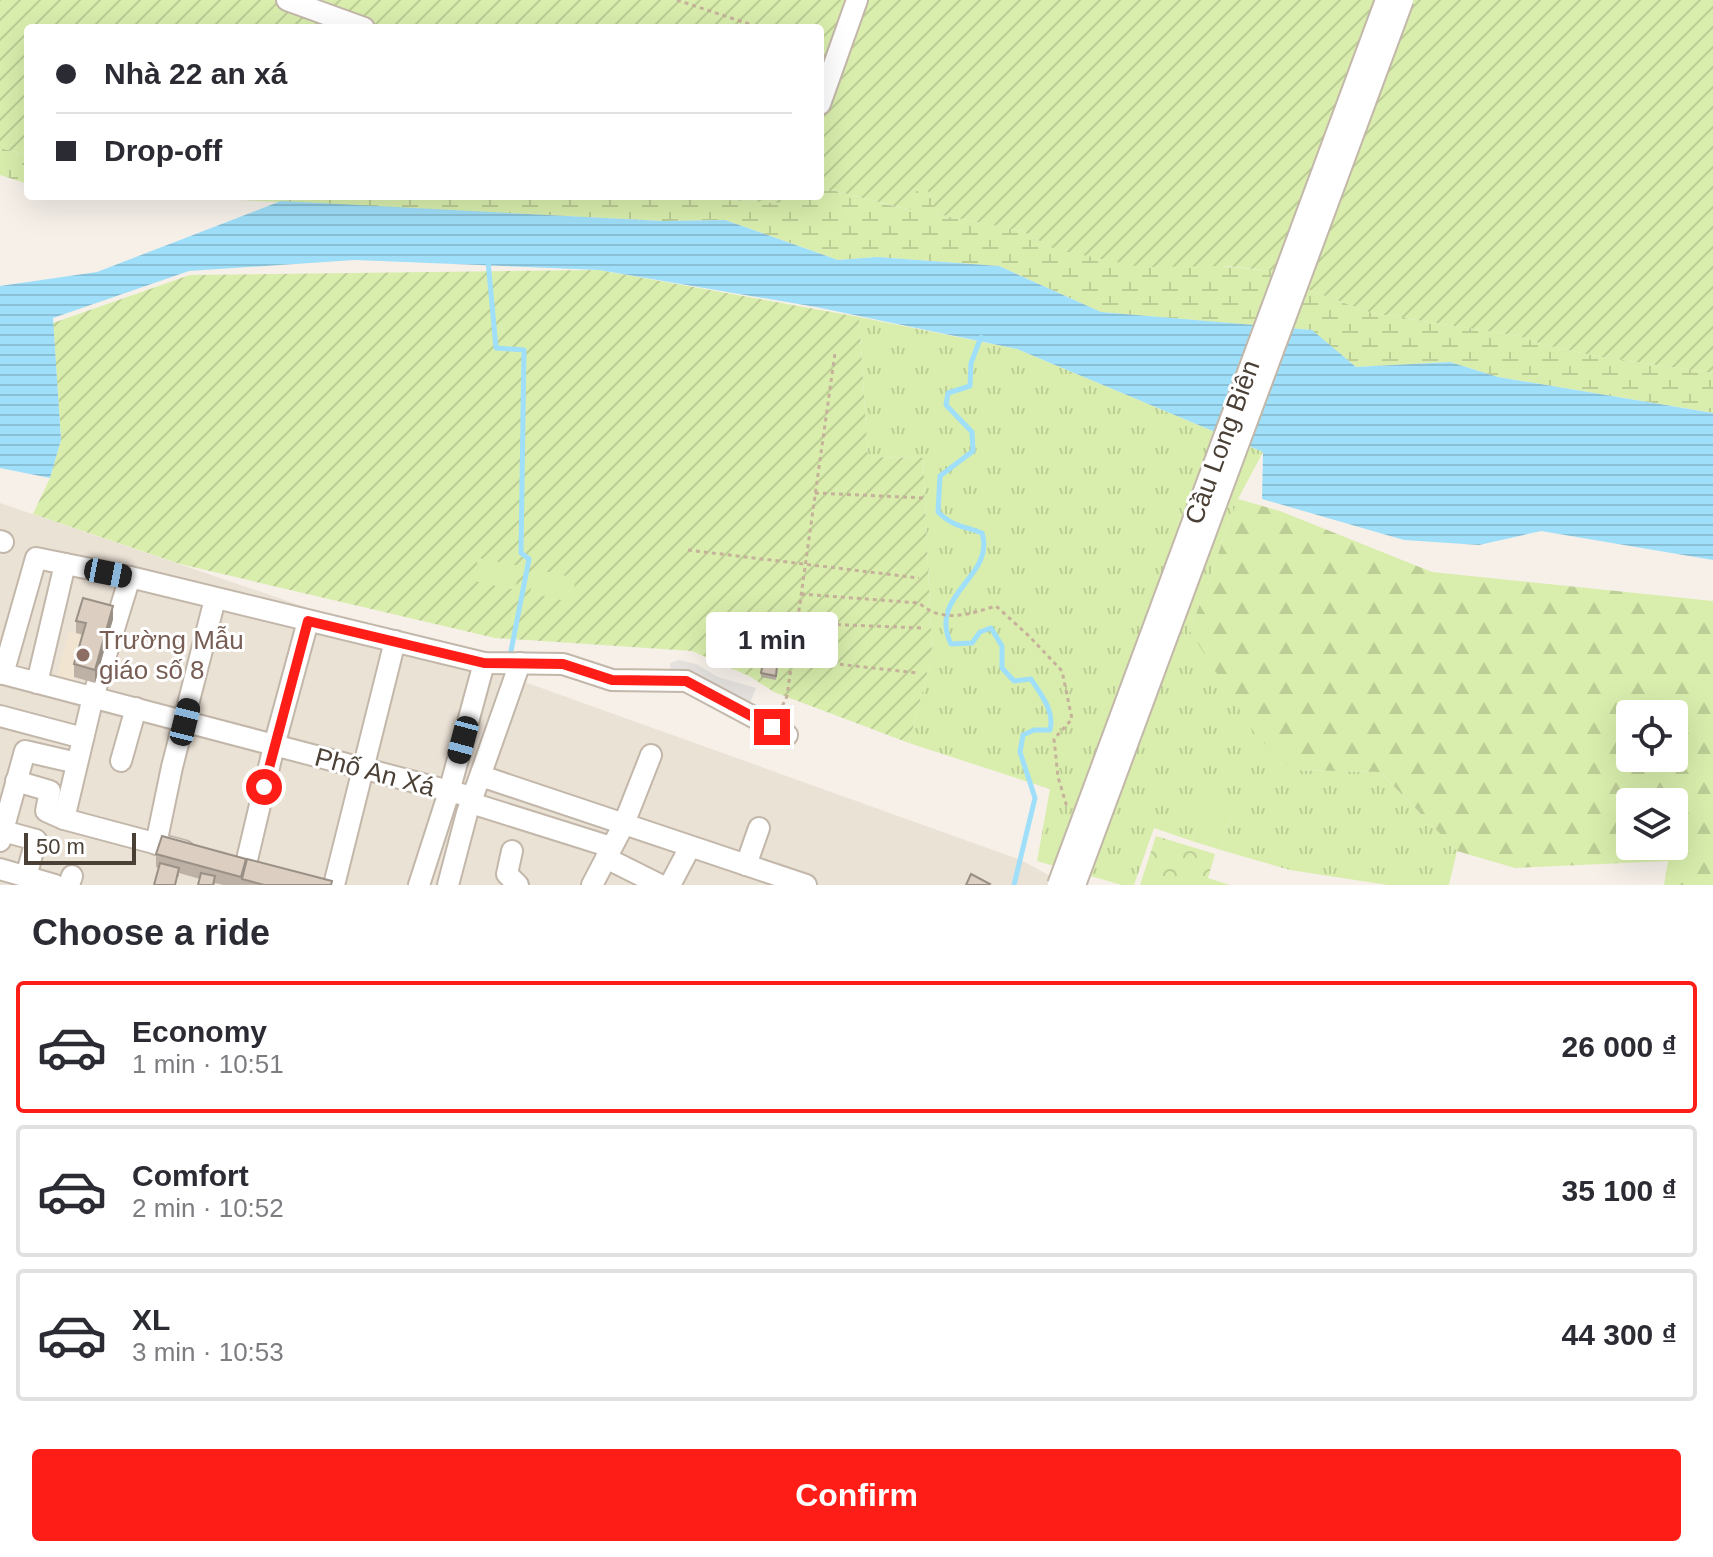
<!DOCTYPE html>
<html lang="en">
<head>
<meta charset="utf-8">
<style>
  :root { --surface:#fff; --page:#f7f7f7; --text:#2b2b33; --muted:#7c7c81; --line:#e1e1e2; --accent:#ff1e17 }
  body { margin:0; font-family:Arial,sans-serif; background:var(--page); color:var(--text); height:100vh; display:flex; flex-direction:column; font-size:30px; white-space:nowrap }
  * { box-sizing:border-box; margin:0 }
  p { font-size:26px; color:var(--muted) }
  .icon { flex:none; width:44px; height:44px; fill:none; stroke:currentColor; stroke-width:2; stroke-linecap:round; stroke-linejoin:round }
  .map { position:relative; height:885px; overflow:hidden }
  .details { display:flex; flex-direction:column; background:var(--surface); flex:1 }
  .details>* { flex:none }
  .top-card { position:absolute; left:24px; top:24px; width:800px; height:176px; border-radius:8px; box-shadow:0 8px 32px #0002; display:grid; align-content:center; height:176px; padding:0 32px; background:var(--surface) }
  .fabs { position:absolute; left:1616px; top:700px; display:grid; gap:16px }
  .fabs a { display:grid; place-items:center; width:72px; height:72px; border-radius:8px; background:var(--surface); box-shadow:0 8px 32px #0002; font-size:40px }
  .scale { position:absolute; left:24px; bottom:20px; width:112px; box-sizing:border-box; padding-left:8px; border:4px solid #4b4036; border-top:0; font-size:22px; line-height:28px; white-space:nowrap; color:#4b4036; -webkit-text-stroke:6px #fff; paint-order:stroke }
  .end { position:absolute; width:36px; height:36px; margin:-18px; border:10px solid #ff1e17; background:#fff; box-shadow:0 0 0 4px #fff }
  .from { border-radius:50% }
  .bubble { position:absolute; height:56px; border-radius:8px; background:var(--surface); box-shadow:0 8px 32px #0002; font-size:26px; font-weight:800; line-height:56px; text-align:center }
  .car { position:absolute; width:24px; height:48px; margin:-24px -12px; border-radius:10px; box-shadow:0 0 6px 2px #0007; background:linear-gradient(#222 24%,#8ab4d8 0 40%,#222 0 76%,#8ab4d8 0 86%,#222 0) }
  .top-card b { display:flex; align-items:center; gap:28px; height:76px; font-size:30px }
  .top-card b+b { border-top:2px solid var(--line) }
  .top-card i { width:20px; height:20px; background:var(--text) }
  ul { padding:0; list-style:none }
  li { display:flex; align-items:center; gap:24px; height:132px; margin:0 16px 12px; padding:0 16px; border:4px solid var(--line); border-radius:8px }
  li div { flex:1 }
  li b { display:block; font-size:30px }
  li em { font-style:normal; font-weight:800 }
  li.active { border-color:var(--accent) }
  li>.icon { width:72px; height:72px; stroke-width:1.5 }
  h2 { padding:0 32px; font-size:36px; line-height:96px }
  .button { display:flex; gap:16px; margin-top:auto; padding:16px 32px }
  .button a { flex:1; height:92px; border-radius:8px; background:var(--accent); color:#fff; font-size:32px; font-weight:800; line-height:92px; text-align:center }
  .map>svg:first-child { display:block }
  .residential { fill:#ebe2d6 }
  .education { fill:#f1e4d1 }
  .grass { fill:url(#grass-tufts) }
  .forest { fill:url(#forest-firs); fill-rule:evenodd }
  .wetland { fill:url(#wetland-marsh) }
  .park { fill:url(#park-crowns) }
  .garden { fill:url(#garden-furrows) }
  .pitch { fill:#d9eead }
  .parking { fill:#e4e1de }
  .water { fill:url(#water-rules) }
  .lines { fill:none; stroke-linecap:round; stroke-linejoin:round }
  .stream { stroke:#9fdff9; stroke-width:5 }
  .minor-casing { stroke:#c3b7aa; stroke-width:24 }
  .path { stroke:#c6b19a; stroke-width:3; stroke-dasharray:4 4; stroke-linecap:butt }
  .minor { stroke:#fff; stroke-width:20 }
  .rail-casing { stroke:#989898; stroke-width:8 }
  .rail { stroke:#fff; stroke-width:5; stroke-dasharray:15; stroke-linecap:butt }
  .minor-bridge-casing { stroke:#c3b7aa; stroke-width:24; stroke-linecap:butt }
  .minor-bridge { stroke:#fff; stroke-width:20 }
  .wall { fill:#bdb1a5 }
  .shaded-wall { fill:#9a9086 }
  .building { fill:#dccec0; stroke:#9a9086; stroke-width:2 }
  .route { stroke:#ff1e17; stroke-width:10 }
  .education-dot { fill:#8d6e63; stroke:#fff; stroke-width:3 }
  .labels { text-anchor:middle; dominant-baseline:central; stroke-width:6; stroke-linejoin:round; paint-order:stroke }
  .street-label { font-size:26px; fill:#4b4036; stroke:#fff }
  .education-label { font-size:26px; fill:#785e54; stroke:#fff; text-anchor:start }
</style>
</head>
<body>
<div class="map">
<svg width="1713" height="885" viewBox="0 0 1713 885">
  <defs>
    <pattern id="grass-tufts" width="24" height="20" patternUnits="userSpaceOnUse" patternTransform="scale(2)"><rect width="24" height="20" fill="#d9eead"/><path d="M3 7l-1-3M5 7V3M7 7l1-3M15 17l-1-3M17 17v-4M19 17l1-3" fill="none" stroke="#bccd95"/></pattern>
    <pattern id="forest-firs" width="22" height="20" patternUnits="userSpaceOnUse" patternTransform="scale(2)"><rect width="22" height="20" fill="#d9eead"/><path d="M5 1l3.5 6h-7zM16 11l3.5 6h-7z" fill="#bccd95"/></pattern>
    <pattern id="wetland-marsh" width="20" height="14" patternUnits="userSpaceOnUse" patternTransform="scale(2)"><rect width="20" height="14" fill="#d9eead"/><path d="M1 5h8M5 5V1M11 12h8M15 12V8" fill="none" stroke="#bccd95"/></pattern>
    <pattern id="park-crowns" width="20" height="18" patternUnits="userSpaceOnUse" patternTransform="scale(2)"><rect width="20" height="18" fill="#d9eead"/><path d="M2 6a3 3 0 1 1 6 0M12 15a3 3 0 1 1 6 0" fill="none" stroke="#bccd95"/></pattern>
    <pattern id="garden-furrows" width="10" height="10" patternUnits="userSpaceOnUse" patternTransform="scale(2)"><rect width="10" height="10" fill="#d9eead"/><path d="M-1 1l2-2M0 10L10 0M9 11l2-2" fill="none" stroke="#bccd95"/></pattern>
    <pattern id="water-rules" width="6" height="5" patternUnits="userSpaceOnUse" patternTransform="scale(2)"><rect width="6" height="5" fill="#9fdff9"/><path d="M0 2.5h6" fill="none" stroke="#8ac0d6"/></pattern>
  </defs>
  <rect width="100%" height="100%" fill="#f6f0e9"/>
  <!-- residential -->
  <polygon class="residential" points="0,503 519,680 1021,860 1061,882 1059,885 0,885"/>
  <!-- education -->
  <polygon class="education" points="83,611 95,683 75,677 71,689 54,684 69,631 76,633"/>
  <!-- grass -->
  <polygon class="grass" points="859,317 1017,349 1263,452 1238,499 1190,631 1294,770 1380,772 1457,851 1449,885 1388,885 1290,870 1221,850 1233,811 1204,803 1192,841 1154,828 1134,885 1122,885 1037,861 1050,789 909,743 932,654 923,458 868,457"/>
  <!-- forest -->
  <path class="forest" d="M1238,499L1280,511L1432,572L1713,601V885H1664L1668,861L1515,868L1457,851L1380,772L1294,770L1257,737L1190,631ZM1630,714H1674V758H1630ZM1630,802H1674V846H1630Z"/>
  <!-- wetland -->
  <g class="wetland">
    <polygon points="0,148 28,155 28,184 0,175"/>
    <polygon points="820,187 909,210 916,191 928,191 937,214 1022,231 1054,249 1273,271 1312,291 1372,313 1519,336 1545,345 1601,357 1713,373 1713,413 1498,377 1450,362 1356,367 1311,330 1101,312 999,266 877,257 838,260 725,220 663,221 158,196 652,196 781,203 784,196 820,196"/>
  </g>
  <!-- park -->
  <polygon class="park" points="1156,836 1215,854 1208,878 1230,885 1140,885"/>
  <!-- garden -->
  <g class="garden">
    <polygon points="0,0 1713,0 1713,373 1601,357 1545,345 1519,336 1372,313 1312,291 1273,271 1228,266 1140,267 1054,249 1022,231 937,214 928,191 916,191 910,210 820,187 820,28 28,28 28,155 0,148"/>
    <polygon points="652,196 784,196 782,203"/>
    <polygon points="599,270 859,317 868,457 923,458 932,654 909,743 774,692 749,676 692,651 495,638 180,564 33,514 50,478 61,440 53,323 190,275"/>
  </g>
  <!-- pitch -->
  <g class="pitch">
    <polygon points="478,558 520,566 515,590 474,581"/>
    <polygon points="535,569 576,578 571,602 530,593"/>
    <polygon points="1204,802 1233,811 1221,850 1192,841"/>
  </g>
  <!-- parking -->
  <polygon class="parking" points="679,660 696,664 718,677 756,688 746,713 671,679 670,663"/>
  <!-- water -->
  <polygon class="water" points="281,201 663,221 725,220 838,260 877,257 999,266 1101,312 1312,330 1356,367 1450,362 1498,377 1713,413 1713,560 1541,531 1479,545 1404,540 1262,499 1263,452 1017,349 816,307 599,270 355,260 189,271 53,318 61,440 50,478 0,468 0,286 97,272"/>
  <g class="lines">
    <!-- stream -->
    <g class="stream">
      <polyline points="488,261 496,348 524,350 521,553 529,559 511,651"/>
      <path d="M981,337L971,363L970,386L948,393L946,405L972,432L973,451L940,476L938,512C955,528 962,525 982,533C996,577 927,594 951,644L972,643L980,632L991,628L1002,646V668L1014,681L1031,679C1041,695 1055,711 1050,730H1034L1023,735L1020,752L1035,798L1014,885"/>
    </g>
    <!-- minor casing -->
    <g class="minor-casing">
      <g id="minor">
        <polyline points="287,0 364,28"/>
        <polyline points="820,104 857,0"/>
        <polyline points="0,541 3,542"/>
        <polyline points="0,673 472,797"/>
        <polyline points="3,674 36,558 130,577 484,663 563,664 612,680 686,681 787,735"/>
        <polyline points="37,683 65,564"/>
        <polyline points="0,716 83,738"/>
        <polyline points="121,761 136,708"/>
        <polyline points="481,776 806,885"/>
        <polyline points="16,781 50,791 46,811 64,819 184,851"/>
        <polyline points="471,803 611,847"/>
        <polyline points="64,819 93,697 130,577"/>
        <polyline points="3,831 36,840 26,877"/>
        <polyline points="0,841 25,751 77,763"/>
        <polyline points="156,844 172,767 215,599"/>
        <polyline points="512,851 507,874 518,885"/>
        <polyline points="606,858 660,885"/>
        <polyline points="746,865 759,828"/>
        <polyline points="245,868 274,746 308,621"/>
        <polyline points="0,869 55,885"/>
        <polyline points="69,885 72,876"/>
        <polyline points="334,885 395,641"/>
        <polyline points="419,885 449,792 484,663"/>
        <polyline points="448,885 467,813 520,663"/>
        <polyline points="592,885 623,826 651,755"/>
        <polyline points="670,885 690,847"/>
      </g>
    </g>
    <!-- path -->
    <g class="path">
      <polyline points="677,0 761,28"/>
      <polyline points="815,493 925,498"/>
      <polyline points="688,550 919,578"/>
      <path d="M801,594L919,603C943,624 969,614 996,606L1029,636L1062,671L1072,719L1054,739L1058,777L1067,807"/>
      <polyline points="797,623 922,628"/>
      <polyline points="792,659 918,673"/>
      <polyline points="779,713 787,696 835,353"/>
    </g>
    <!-- minor -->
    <use href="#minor" class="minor"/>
    <!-- rail casing -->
    <g class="rail-casing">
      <polyline id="rail" points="1066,885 1394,0"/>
    </g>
    <!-- rail -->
    <use href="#rail" class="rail"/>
    <!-- minor-bridge casing -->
    <g class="minor-bridge-casing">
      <g id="minor-bridge">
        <polyline points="1058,885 1386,0"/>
        <polyline points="1075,885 1403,0"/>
      </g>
    </g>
    <!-- minor-bridge -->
    <use href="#minor-bridge" class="minor-bridge"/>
  </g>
  <!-- wall -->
  <g class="wall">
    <polygon points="113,619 95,683 74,677 74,664 83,635 76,633 76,621"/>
    <polygon points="777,666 776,680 761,677 761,673"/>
    <polygon points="156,854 246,865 332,885 223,885 215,883 215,885 200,879 179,873 179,877 156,867"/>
  </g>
  <!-- shaded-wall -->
  <polygon class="shaded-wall" points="113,606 113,619 95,683 95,670"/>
  <!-- building -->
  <g class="building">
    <polygon points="83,598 113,606 95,670 74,664 86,623 76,621"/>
    <polygon points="763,663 777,666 776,676 761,673"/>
    <polygon points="162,836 246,859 241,877 156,854"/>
    <polygon points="247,859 332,881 331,885 264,885 242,879"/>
    <polygon points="160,863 179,868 175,885 154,885"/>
    <polygon points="201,873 215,876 213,885 198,885"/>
    <polygon points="971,874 990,884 989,885 966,885"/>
  </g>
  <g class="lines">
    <!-- route -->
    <polyline class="route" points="264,787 308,621 484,663 563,664 612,680 686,681 772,727"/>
  </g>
  <!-- markers -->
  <circle class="education-dot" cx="83" cy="655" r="8"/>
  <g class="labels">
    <!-- street labels -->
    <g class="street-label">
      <text transform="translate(1222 442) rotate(-70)">Cầu Long Biên</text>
      <text transform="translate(375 772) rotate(15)">Phố An Xá</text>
    </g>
    <!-- education labels -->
    <g class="education-label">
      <text x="99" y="640">Trường Mẫu<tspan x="99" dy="30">giáo số 8</tspan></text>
    </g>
  </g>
</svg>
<div class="fabs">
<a><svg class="icon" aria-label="locate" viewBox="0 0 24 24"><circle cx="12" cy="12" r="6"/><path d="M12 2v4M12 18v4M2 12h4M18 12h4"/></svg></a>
<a><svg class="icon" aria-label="layers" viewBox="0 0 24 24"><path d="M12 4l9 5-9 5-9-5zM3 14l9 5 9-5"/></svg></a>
</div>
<div class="scale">50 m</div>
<i class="end from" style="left:264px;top:787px"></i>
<i class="end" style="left:772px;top:727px"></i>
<div class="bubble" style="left:706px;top:612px;width:132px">1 min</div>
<i class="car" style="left:108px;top:573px;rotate:101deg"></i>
<i class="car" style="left:185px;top:722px;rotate:14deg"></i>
<i class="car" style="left:463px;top:740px;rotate:195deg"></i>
<div class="top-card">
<b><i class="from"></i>Nhà 22 an xá</b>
<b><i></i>Drop-off</b>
</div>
</div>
<section class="details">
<h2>Choose a ride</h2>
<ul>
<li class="active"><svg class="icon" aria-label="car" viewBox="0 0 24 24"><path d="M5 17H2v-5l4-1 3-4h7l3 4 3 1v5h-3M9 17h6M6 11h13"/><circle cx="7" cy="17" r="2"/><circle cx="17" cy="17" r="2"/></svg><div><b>Economy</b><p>1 min · 10:51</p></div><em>26 000 ₫</em></li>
<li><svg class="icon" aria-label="car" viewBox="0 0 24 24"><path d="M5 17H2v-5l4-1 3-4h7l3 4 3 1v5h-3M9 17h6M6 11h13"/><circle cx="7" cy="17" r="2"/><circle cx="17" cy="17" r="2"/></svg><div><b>Comfort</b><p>2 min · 10:52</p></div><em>35 100 ₫</em></li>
<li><svg class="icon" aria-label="car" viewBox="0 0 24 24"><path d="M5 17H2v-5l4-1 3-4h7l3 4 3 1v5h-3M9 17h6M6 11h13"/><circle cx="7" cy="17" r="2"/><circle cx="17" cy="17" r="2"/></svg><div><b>XL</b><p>3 min · 10:53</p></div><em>44 300 ₫</em></li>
</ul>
<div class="button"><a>Confirm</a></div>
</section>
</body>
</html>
